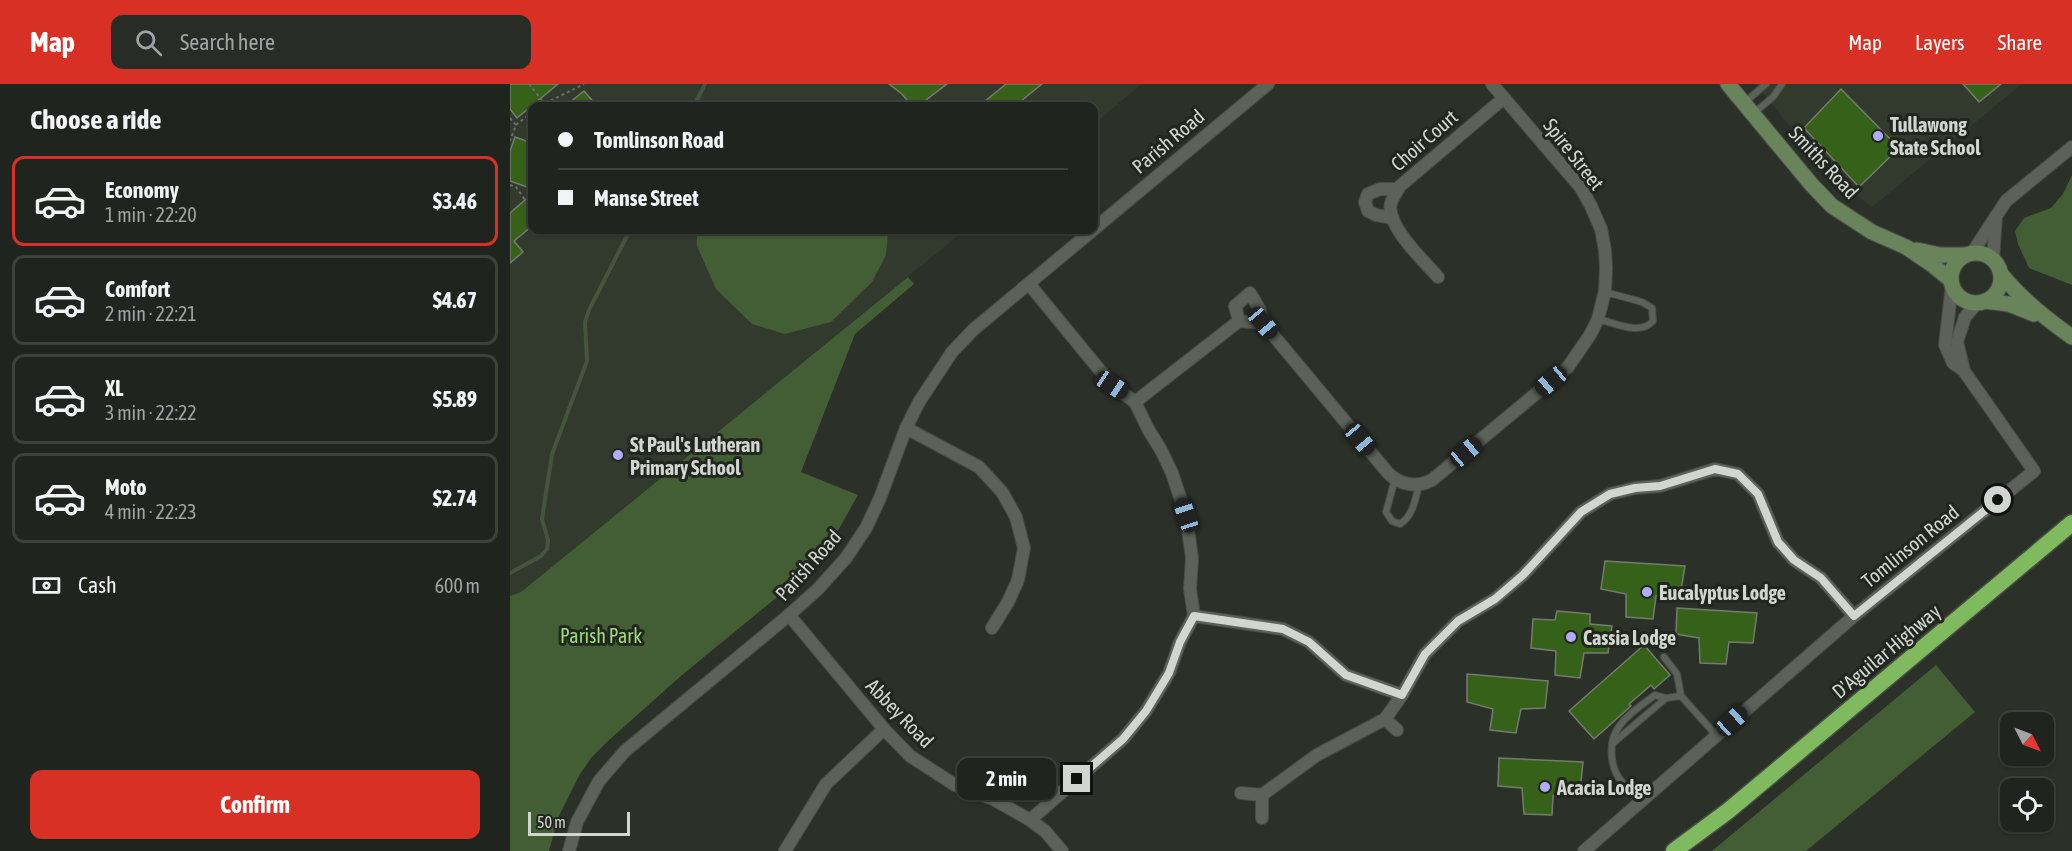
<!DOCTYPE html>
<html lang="en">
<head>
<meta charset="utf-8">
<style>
  :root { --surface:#20241e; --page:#282c27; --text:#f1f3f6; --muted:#a2a4a4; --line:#3d413c; --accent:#d93025 }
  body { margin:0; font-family:"Asap Condensed",sans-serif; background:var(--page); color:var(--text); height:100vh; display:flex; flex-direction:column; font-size:22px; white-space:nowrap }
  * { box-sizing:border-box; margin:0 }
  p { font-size:20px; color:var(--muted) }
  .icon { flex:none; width:33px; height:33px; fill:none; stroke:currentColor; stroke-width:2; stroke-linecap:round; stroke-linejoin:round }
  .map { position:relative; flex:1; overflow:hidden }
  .panel { display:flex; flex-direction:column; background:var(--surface); width:510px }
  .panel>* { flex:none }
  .top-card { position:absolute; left:18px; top:18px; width:570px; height:132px; border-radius:12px; box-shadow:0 2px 4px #0004,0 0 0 2px var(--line); display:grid; align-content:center; height:132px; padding:0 30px; background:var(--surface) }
  .needle { width:39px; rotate:132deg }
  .tools { position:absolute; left:1490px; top:628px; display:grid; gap:12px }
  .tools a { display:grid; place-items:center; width:54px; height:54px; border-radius:12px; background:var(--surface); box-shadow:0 2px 4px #0004,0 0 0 2px var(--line); font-size:30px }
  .scale { position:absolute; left:18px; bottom:15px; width:102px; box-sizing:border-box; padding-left:6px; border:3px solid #d2d6d0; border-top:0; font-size:16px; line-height:21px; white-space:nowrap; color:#d2d6d0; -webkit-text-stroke:4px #21261e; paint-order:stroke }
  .end { position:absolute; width:27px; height:27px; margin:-14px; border:8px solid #d2d6d0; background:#111; box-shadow:0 0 0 3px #111 }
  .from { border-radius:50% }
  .bubble { position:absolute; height:42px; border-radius:12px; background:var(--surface); box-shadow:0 2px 4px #0004,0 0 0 2px var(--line); font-size:20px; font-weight:700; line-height:42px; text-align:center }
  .car { position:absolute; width:18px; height:36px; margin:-18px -9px; border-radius:8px; box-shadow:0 0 4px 2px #0007; background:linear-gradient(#222 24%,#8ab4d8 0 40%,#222 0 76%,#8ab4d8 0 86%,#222 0) }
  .top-card b { display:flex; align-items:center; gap:21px; height:57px; font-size:22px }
  .top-card b+b { border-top:2px solid var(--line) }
  .top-card i { width:15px; height:15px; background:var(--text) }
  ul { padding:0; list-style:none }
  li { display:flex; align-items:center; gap:18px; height:90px; margin:0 12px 9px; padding:0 18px; border:3px solid var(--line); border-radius:12px }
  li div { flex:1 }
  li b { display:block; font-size:22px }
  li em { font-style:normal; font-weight:700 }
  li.on { border-color:var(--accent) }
  li>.icon { width:54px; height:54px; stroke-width:1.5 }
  h2 { padding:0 30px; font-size:27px; line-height:72px }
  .pay { display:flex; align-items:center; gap:15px; height:66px; padding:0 30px; font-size:22px }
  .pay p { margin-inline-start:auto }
  .cta { display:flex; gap:12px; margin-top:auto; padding:12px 30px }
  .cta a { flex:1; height:69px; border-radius:12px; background:var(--accent); color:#fff; font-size:24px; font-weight:700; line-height:69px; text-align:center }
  header { display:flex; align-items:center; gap:36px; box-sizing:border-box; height:84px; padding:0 30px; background:var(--accent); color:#fff }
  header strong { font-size:28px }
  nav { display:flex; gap:33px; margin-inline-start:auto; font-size:21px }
  .search { width:420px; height:54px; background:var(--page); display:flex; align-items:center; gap:15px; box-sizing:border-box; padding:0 21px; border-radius:12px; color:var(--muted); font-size:22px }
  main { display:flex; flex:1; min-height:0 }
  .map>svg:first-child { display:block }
  .built { fill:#313a2c }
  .green { fill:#435e34 }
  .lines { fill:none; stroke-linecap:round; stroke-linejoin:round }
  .stream { stroke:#44543e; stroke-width:4 }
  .building { fill:#366119; stroke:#757b71; stroke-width:1.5 }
  .service-casing { stroke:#484d46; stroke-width:8 }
  .minor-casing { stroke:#484d46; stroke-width:14 }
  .secondary-casing { stroke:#484d46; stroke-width:17 }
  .trunk-casing { stroke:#484d46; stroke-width:19 }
  .path { stroke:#6a6f67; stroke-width:2; stroke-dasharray:3 3; stroke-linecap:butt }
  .service { stroke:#5c6259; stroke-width:6 }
  .minor { stroke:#5c6259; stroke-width:12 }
  .secondary { stroke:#69835b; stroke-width:15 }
  .trunk { stroke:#7fba5e; stroke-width:16 }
  .route { stroke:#d2d6d0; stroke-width:8 }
  .poi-dot { fill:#b1adfa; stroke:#21261e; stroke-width:2 }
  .labels { text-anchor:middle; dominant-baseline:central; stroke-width:6; stroke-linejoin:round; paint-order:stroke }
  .poi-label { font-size:20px; font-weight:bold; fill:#d2d6d0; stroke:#21261e; text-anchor:start }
  .street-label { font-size:20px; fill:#d2d6d0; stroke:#21261e }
  .park-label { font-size:20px; fill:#9ddb7c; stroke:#21261e }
</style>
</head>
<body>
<header>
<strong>Map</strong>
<div class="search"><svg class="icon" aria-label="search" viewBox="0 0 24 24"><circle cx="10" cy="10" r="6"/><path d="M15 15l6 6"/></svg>Search here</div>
<nav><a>Map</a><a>Layers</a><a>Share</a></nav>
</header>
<main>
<section class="panel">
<h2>Choose a ride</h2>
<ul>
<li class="on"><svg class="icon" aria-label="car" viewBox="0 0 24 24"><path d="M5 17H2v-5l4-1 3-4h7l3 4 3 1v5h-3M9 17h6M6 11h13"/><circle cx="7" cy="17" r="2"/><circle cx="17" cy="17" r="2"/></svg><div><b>Economy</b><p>1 min · 22:20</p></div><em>$3.46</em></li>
<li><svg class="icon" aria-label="car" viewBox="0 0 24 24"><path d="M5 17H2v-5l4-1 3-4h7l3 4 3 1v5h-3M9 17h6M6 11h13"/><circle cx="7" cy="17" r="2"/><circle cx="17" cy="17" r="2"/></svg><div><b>Comfort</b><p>2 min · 22:21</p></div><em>$4.67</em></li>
<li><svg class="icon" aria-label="car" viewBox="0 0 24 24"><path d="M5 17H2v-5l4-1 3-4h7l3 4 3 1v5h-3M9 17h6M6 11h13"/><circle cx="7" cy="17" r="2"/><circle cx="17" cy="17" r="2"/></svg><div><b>XL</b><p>3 min · 22:22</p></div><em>$5.89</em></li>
<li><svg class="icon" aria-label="car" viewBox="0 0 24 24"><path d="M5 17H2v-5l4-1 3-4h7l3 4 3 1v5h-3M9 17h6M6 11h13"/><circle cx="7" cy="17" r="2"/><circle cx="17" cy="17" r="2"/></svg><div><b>Moto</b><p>4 min · 22:23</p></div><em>$2.74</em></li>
</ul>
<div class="pay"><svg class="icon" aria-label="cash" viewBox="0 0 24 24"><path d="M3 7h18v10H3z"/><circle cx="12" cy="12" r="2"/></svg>Cash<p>600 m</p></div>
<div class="cta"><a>Confirm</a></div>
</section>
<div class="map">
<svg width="1562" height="767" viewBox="0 0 1562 767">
  <rect width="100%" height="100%" fill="#2b3028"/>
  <!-- built -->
  <g class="built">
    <polygon points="0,0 632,0 584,40 584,22 22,22 22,146 455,146 11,508 0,512"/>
    <polygon points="1246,0 1512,0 1362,123 1329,98 1301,69"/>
  </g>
  <!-- green -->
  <g class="green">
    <polygon points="1562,91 1562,201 1519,184 1508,160 1505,147 1514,134 1541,124 1553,110"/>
    <polygon points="187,146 378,146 376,171 362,198 321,238 275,250 242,240 206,205 187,162"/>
    <polygon points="398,193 404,200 345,250 291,388 348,411 321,459 288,496 172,591 98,657 81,674 70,690 48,734 39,767 0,767 0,512 11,508"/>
    <polygon points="1426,581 1465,628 1296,767 1202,767"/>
  </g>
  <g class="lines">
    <!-- stream -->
    <g class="stream">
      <polyline points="184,22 195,0"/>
      <polyline points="0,489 31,472 37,465 38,456 32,435 42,370 77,277 75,238 79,226 120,146"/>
    </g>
  </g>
  <!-- building -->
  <g class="building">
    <polygon points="0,0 48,0 7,34 0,25"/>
    <polygon points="379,0 437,0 408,22 402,22 392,10"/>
    <polygon points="496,0 532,0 511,17 516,22 469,22"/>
    <polygon points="1453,0 1491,0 1469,18"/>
    <polygon points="1331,5 1389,64 1349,103 1294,44"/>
    <polygon points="74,7 87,22 55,22"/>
    <polygon points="5,53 22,59 22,86 17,103 0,97 0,67"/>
    <polygon points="22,110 22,142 4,157 13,168 0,179 0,129"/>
    <polygon points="1095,477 1175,482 1170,512 1146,512 1143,535 1116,533 1116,510 1091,505"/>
    <polygon points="1167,524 1247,529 1243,559 1219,558 1216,580 1190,579 1189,554 1166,550"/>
    <polygon points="1047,527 1080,530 1080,540 1102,542 1098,569 1074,569 1070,594 1045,591 1046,567 1021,564 1023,535 1045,536"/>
    <polygon points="1134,561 1160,591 1144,605 1141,601 1119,620 1121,622 1084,655 1059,627"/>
    <polygon points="957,590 1038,597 1035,624 1011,625 1006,649 980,646 983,625 957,618"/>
    <polygon points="989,674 1073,678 1070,707 1043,712 1042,731 1014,730 1012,704 988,702"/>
  </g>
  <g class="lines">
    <!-- service casing -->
    <g class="service-casing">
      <g id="service">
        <polyline points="1234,19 1256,0"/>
        <polyline points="1244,29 1263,13 1272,0"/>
        <path d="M1088,235C1105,239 1130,252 1143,237L1142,224L1132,218L1095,208"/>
        <path d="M885,395L876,428L882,437L890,440C903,432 905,416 909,401"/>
        <polyline points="1154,573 1167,590 1171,612 1206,651"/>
        <path d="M1102,659C1106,637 1128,624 1145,611L1156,614"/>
        <path d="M1130,718C1111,698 1099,688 1102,660L1156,614L1171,612"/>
      </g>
    </g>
    <!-- minor casing -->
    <g class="minor-casing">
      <g id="minor">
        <polyline points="883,134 866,131 858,127 855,118 858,110 870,105 888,105"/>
        <polyline points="584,145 758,0"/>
        <polyline points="1462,169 1496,117 1562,63"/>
        <polyline points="1483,175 1486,132"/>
        <path d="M928,193C914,177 875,141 881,119C883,113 887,107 890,102L994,14"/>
        <polyline points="519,200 602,301 625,318 638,345 651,366 662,389 676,431 682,474 680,505 684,532 670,558 659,589 636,627 613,655 520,736"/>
        <polyline points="1442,201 1435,261 1443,279 1453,286"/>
        <polyline points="729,237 753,239"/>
        <path d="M625,318L729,237L725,222L740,209L750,226L753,239L878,389C890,401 907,404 922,396L1058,283L1080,251L1088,235L1095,207L1096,184L1095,166L1091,145L1081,122L1071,104L982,0"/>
        <polyline points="396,344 469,383 492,408 506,433 514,464 508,496 498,518 482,544"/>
        <polyline points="279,531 374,645 400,672 445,701 483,715 520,736 535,747 552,767"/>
        <polyline points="684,532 773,545 799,558 836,591 892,611"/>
        <polyline points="887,646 875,635 892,611 915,570 948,537 985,515 1013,491 1071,428 1100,410 1125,404 1150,402 1205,385 1228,390 1248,410 1268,458 1284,476 1311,494 1344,532"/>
        <polyline points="731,709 752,711"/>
        <polyline points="752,734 752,711 807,671 875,635"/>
        <polyline points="59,767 67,738 89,697 115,667 279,531 308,505 336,474 356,444 370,414 396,344 409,318 442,268 463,246 583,146"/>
        <polyline points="275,767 316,700 374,645"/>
        <polyline points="1074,767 1344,532 1524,387 1454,287 1447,258 1455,233 1467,219"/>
      </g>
    </g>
    <!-- secondary casing -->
    <g class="secondary-casing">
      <g id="secondary">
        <polyline points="1218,0 1301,100 1322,122 1362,148 1396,163 1421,180 1441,196"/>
        <polyline points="1407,166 1430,171 1456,171"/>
        <circle cx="1466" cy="194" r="25"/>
        <path d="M1491,190C1511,215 1535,234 1562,253"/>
        <polyline points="1475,217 1499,220 1524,230"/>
      </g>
    </g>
    <!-- trunk casing -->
    <g class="trunk-casing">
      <polyline id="trunk" points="1164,767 1218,727 1562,439"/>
    </g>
    <!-- path -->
    <g class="path">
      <polyline points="19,0 34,19"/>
      <polyline points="30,22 74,0"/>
      <polyline points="0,34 6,41 0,57"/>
      <polyline points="6,41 22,28"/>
      <polyline points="0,101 6,103 15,116"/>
    </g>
    <!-- service -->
    <use href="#service" class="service"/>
    <!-- minor -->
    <use href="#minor" class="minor"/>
    <!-- secondary -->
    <use href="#secondary" class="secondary"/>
    <!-- trunk -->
    <use href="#trunk" class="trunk"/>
  </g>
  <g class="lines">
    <!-- route -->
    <polyline class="route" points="567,695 613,655 636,627 659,589 670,558 684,532 773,545 799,558 836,591 892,611 915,570 948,537 985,515 1013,491 1071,428 1100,410 1125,404 1150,402 1205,385 1228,390 1248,410 1268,458 1284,476 1311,494 1344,532 1488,416"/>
  </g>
  <!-- markers -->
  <g class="poi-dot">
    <circle cx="1368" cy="52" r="6"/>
    <circle cx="108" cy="371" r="6"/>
    <circle cx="1137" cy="508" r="6"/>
    <circle cx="1061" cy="553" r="6"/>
    <circle cx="1035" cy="703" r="6"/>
  </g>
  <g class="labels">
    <!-- poi labels -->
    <g class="poi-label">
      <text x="1380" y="40">Tullawong<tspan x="1380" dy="23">State School</tspan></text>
      <text x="120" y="360">St Paul's Lutheran<tspan x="120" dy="23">Primary School</tspan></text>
      <text x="1149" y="508">Eucalyptus Lodge</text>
      <text x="1073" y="553">Cassia Lodge</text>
      <text x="1047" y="703">Acacia Lodge</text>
    </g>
    <!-- street labels -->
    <g class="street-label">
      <text transform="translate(914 56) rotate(-41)">Choir Court</text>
      <text transform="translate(658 57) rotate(-40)">Parish Road</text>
      <text transform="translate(1064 70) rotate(52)">Spire Street</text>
      <text transform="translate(1314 78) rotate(47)">Smiths Road</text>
      <text transform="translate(1400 462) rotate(-39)">Tomlinson Road</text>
      <text transform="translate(298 481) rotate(-48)">Parish Road</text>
      <text transform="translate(1376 567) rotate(-40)">D'Aguilar Highway</text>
      <text transform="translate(390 629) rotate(46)">Abbey Road</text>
    </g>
    <!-- park labels -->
    <g class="park-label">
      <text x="91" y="551">Parish Park</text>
    </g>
  </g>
</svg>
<div class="tools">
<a><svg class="needle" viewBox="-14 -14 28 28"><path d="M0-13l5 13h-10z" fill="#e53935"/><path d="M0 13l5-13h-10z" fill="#a2a4a4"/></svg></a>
<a><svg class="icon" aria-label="locate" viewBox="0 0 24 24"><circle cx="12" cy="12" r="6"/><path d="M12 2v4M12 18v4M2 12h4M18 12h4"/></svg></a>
</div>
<div class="scale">50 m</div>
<i class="end from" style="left:1488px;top:416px"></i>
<i class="end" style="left:567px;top:695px"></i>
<div class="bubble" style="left:447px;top:674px;width:99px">2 min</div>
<i class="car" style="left:753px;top:239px;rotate:140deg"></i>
<i class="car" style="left:1041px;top:297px;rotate:230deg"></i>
<i class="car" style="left:602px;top:301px;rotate:124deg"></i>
<i class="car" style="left:850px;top:355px;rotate:140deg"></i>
<i class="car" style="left:956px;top:368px;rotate:50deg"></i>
<i class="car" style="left:676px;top:431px;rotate:342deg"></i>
<i class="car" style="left:1222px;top:637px;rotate:48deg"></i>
<div class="top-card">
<b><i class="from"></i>Tomlinson Road</b>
<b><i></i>Manse Street</b>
</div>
</div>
</main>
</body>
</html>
